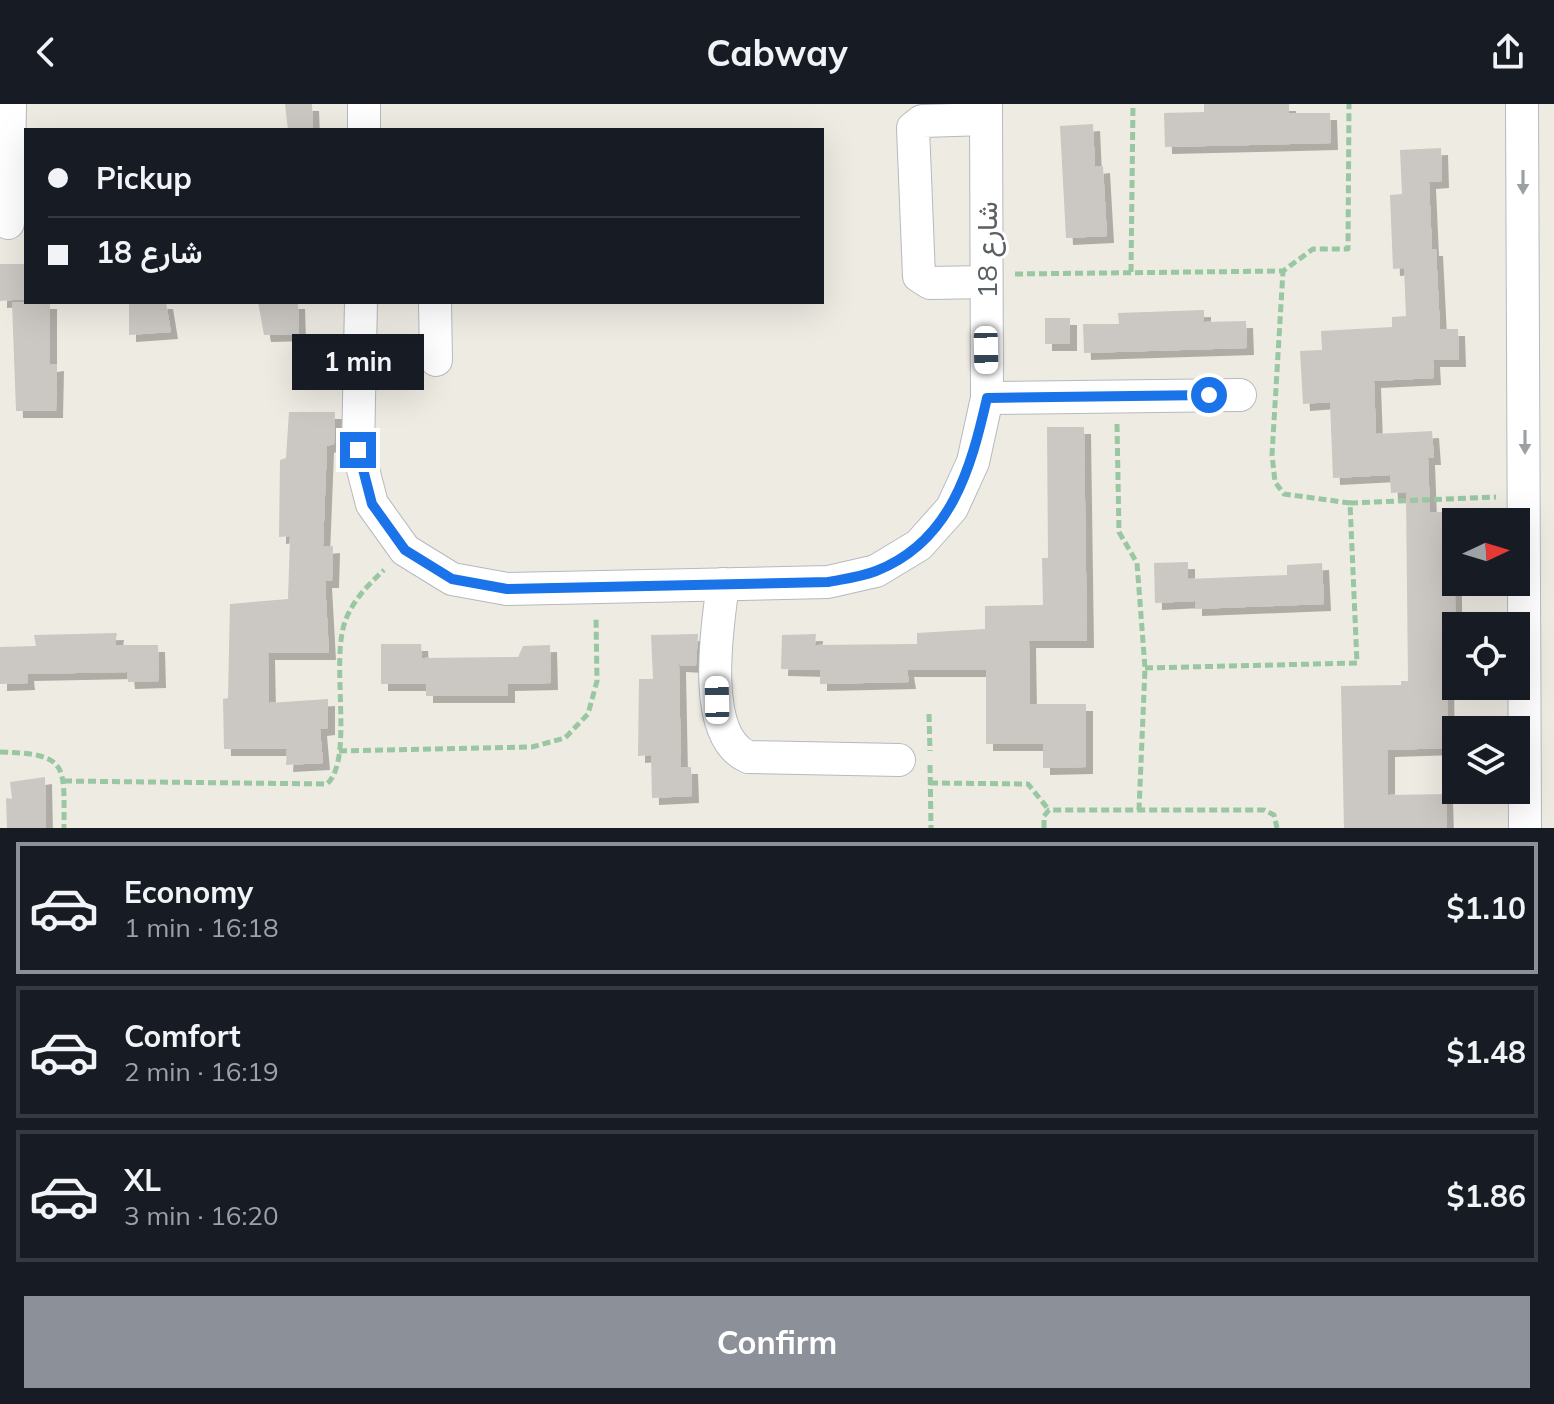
<!DOCTYPE html>
<html lang="en">
<head>
<meta charset="utf-8">
<style>
  :root { --surface:#171b24; --page:#242831; --text:#f1f3f6; --muted:#9ea1a6; --line:#363941; --accent:#8c9099 }
  body { margin:0; font-family:Mulish,Vazirmatn,sans-serif; background:var(--page); color:var(--text); height:100vh; display:flex; flex-direction:column; font-size:30px; white-space:nowrap }
  * { box-sizing:border-box; margin:0 }
  p { font-size:26px; color:var(--muted) }
  .icon { flex:none; width:44px; height:44px; fill:none; stroke:currentColor; stroke-width:2; stroke-linecap:round; stroke-linejoin:round }
  .map { position:relative; height:724px; overflow:hidden }
  .drawer { display:flex; flex-direction:column; background:var(--surface); flex:1 }
  .drawer>* { flex:none }
  .banner { position:absolute; left:24px; top:24px; width:800px; height:176px; border-radius:0px; box-shadow:0 8px 32px #0002; display:grid; align-content:center; height:176px; padding:0 24px; background:var(--surface) }
  .needle { width:52px; rotate:86deg }
  .buttons { position:absolute; left:1442px; top:404px; display:grid; gap:16px }
  .buttons a { display:grid; place-items:center; width:88px; height:88px; border-radius:0px; background:var(--surface); box-shadow:0 8px 32px #0002; font-size:40px }
  .end { position:absolute; width:36px; height:36px; margin:-18px; border:10px solid #1a73e8; background:#fff; box-shadow:0 0 0 4px #fff }
  .from { border-radius:50% }
  .bubble { position:absolute; height:56px; border-radius:0px; background:var(--surface); box-shadow:0 8px 32px #0002; font-size:26px; font-weight:700; line-height:56px; text-align:center }
  .car { position:absolute; width:24px; height:48px; margin:-24px -12px; border-radius:10px; box-shadow:0 0 6px 2px #0007; background:linear-gradient(#fff 24%,#345 0 40%,#fff 0 76%,#345 0 86%,#fff 0) }
  .banner b { display:flex; align-items:center; gap:28px; height:76px; font-size:30px }
  .banner b+b { border-top:2px solid var(--line) }
  .banner i { width:20px; height:20px; background:var(--text) }
  ul { padding:14px 0 0; list-style:none }
  li { display:flex; align-items:center; gap:24px; height:132px; margin:0 16px 12px; padding:0 8px; border:4px solid var(--line); border-radius:0px }
  li div { flex:1 }
  li b { display:block; font-size:30px }
  li em { font-style:normal; font-weight:700 }
  li.current { border-color:var(--accent) }
  li>.icon { width:72px; height:72px; stroke-width:1.5 }
  .primary-button { display:flex; gap:16px; margin-top:auto; padding:16px 24px }
  .primary-button a { flex:1; height:92px; border-radius:0px; background:var(--accent); color:#fff; font-size:32px; font-weight:700; line-height:92px; text-align:center }
  header { display:flex; justify-content:space-between; align-items:center; height:104px; padding:0 24px; background:var(--surface); font-size:36px; font-weight:700 }
  .map>svg:first-child { display:block }
  .building { fill:#cbc7c2; filter:url(#shadow) }
  .lines { fill:none; stroke-linecap:round; stroke-linejoin:round }
  .minor-casing { stroke:#b6b9be; stroke-width:34 }
  .path { stroke:#98c7a2; stroke-width:5; stroke-dasharray:8 4; stroke-linecap:butt }
  .minor { stroke:#fff; stroke-width:32 }
  .oneway { fill:#9da0a2 }
  .route { stroke:#1a73e8; stroke-width:10 }
  .labels { text-anchor:middle; dominant-baseline:central; stroke-width:6; stroke-linejoin:round; paint-order:stroke }
  .street-label { font-size:28px; fill:#5b6064; stroke:#fff }
</style>
</head>
<body>
<header><svg class="icon" aria-label="back" viewBox="0 0 24 24"><path d="M15 5l-7 7 7 7"/></svg>Cabway<svg class="icon" aria-label="share" viewBox="0 0 24 24"><path d="M12 15V3M7 8l5-5 5 5M5 13v7h14v-7"/></svg></header>
<div class="map">
<svg width="1554" height="724" viewBox="0 0 1554 724">
  <defs>
    <filter id="shadow"><feDropShadow dx="7" dy="7" stdDeviation="0" flood-color="#0004"/></filter>
  </defs>
  <rect width="100%" height="100%" fill="#eeebe3"/>
  <!-- building -->
  <g class="building">
    <polygon points="285,0 312,0 313,26 288,26"/>
    <polygon points="1204,0 1289,0 1289,9 1330,9 1331,39 1165,43 1164,9 1204,8"/>
    <polygon points="1093,20 1095,63 1103,62 1107,132 1066,134 1060,22"/>
    <polygon points="1441,44 1442,77 1429,78 1432,145 1436,145 1440,225 1458,225 1459,256 1433,256 1434,274 1374,277 1376,330 1432,327 1434,354 1428,354 1430,408 1454,408 1456,572 1447,573 1448,644 1388,646 1388,691 1446,690 1447,724 1344,724 1341,582 1401,581 1401,577 1408,577 1406,388 1391,389 1390,371 1333,374 1330,298 1303,300 1300,247 1322,246 1321,227 1392,223 1392,213 1406,212 1404,164 1393,165 1390,91 1402,90 1400,46"/>
    <polygon points="0,160 26,160 26,195 0,197"/>
    <polygon points="12,198 50,198 50,261 57,260 56,307 16,307"/>
    <polygon points="129,198 166,198 171,228 129,231"/>
    <polygon points="258,198 298,198 299,230 264,231"/>
    <polygon points="1204,206 1204,218 1246,217 1247,244 1084,249 1083,220 1119,220 1118,209"/>
    <rect x="1045" y="214" width="25" height="26"/>
    <polygon points="289,308 335,308 334,340 327,342 323,443 333,442 332,477 325,477 329,549 268,549 269,599 328,595 328,624 320,625 323,659 286,661 287,645 224,645 223,595 228,594 230,500 288,495 290,432 279,433 280,356 286,354"/>
    <polygon points="1047,323 1084,323 1087,537 1029,537 1030,600 1086,600 1086,663 1043,664 1043,640 986,640 986,566 907,566 909,578 820,580 820,566 781,565 782,531 816,530 815,541 917,540 917,529 985,525 985,502 1043,501 1042,454 1048,454"/>
    <polygon points="1188,458 1188,475 1287,471 1287,461 1322,459 1324,500 1195,505 1195,497 1155,499 1154,459"/>
    <polygon points="117,529 115,541 158,541 159,577 128,578 127,568 27,570 28,579 0,580 0,543 36,542 34,531"/>
    <polygon points="698,530 696,562 679,561 681,663 691,663 692,692 652,694 651,651 638,652 639,575 653,575 651,531"/>
    <polygon points="381,540 421,540 422,554 518,553 523,542 550,541 551,579 508,580 508,592 426,592 426,580 381,580"/>
    <polygon points="45,673 46,724 7,724 6,694 12,695 10,678"/>
  </g>
  <g class="lines">
    <!-- minor casing -->
    <g class="minor-casing">
      <g id="minor">
        <polyline points="1522,0 1525,724"/>
        <polyline points="986,15 922,17 913,24 919,172 930,179 986,178"/>
        <polyline points="364,26 364,0"/>
        <polyline points="8,119 10,0"/>
        <polyline points="361,198 358,346 372,400 405,446 452,475 507,485 828,478 876,467 919,441 952,404 973,358 987,294 986,0"/>
        <polyline points="435,198 436,256"/>
        <polyline points="987,294 1240,291"/>
        <path d="M723,480C717,524 700,632 748,653L899,656"/>
      </g>
    </g>
    <!-- path -->
    <g class="path">
      <polyline points="1131,168 1133,0"/>
      <polyline points="1015,170 1283,167 1313,145 1348,145 1349,0"/>
      <polyline points="1117,320 1119,428 1137,459 1145,564 1139,706"/>
      <polyline points="1350,399 1496,393"/>
      <polyline points="1145,564 1357,559 1350,399 1284,390 1275,378 1272,351 1283,167"/>
      <polyline points="929,610 930,647"/>
      <polyline points="339,647 532,643 565,634 588,610 597,577 596,513"/>
      <path d="M0,648C69,650 64,660 64,724"/>
      <polyline points="930,661 931,724"/>
      <path d="M64,677L327,680C355,654 329,556 346,515C354,495 369,480 384,466"/>
      <polyline points="930,679 1028,680 1049,706"/>
      <polyline points="1044,724 1044,712 1049,706 1264,706 1274,711 1277,724"/>
    </g>
    <!-- minor -->
    <use href="#minor" class="minor"/>
  </g>
  <!-- one-way arrows -->
  <defs><path id="oneway-solid" d="M-6-.8H1V-3.2L6.5 0L1 3.2V.8H-6Z" transform="scale(2)"/></defs>
  <g class="oneway">
    <use href="#oneway-solid" transform="translate(1523 78) rotate(90)"/>
    <use href="#oneway-solid" transform="translate(1525 338) rotate(90)"/>
  </g>
  <g class="lines">
    <!-- route -->
    <path class="route" d="M358,346L372,400L405,446L452,475L507,485L828,478C843,475 861,473 876,467C951,438 971,364 987,294L1209,291"/>
  </g>
  <g class="labels">
    <!-- street labels -->
    <g class="street-label">
      <text transform="translate(986 146) rotate(-90)">شارع 18</text>
    </g>
  </g>
</svg>
<div class="buttons">
<a><svg class="needle" viewBox="-14 -14 28 28"><path d="M0-13l5 13h-10z" fill="#e53935"/><path d="M0 13l5-13h-10z" fill="#9ea1a6"/></svg></a>
<a><svg class="icon" aria-label="locate" viewBox="0 0 24 24"><circle cx="12" cy="12" r="6"/><path d="M12 2v4M12 18v4M2 12h4M18 12h4"/></svg></a>
<a><svg class="icon" aria-label="layers" viewBox="0 0 24 24"><path d="M12 4l9 5-9 5-9-5zM3 14l9 5 9-5"/></svg></a>
</div>
<i class="end from" style="left:1209px;top:291px"></i>
<i class="end" style="left:358px;top:346px"></i>
<div class="bubble" style="left:292px;top:230px;width:132px">1 min</div>
<i class="car" style="left:986px;top:246px;rotate:179deg"></i>
<i class="car" style="left:717px;top:596px;rotate:359deg"></i>
<div class="banner">
<b><i class="from"></i>Pickup</b>
<b><i></i>شارع 18</b>
</div>
</div>
<section class="drawer">
<ul>
<li class="current"><svg class="icon" aria-label="car" viewBox="0 0 24 24"><path d="M5 17H2v-5l4-1 3-4h7l3 4 3 1v5h-3M9 17h6M6 11h13"/><circle cx="7" cy="17" r="2"/><circle cx="17" cy="17" r="2"/></svg><div><b>Economy</b><p>1 min · 16:18</p></div><em>$1.10</em></li>
<li><svg class="icon" aria-label="car" viewBox="0 0 24 24"><path d="M5 17H2v-5l4-1 3-4h7l3 4 3 1v5h-3M9 17h6M6 11h13"/><circle cx="7" cy="17" r="2"/><circle cx="17" cy="17" r="2"/></svg><div><b>Comfort</b><p>2 min · 16:19</p></div><em>$1.48</em></li>
<li><svg class="icon" aria-label="car" viewBox="0 0 24 24"><path d="M5 17H2v-5l4-1 3-4h7l3 4 3 1v5h-3M9 17h6M6 11h13"/><circle cx="7" cy="17" r="2"/><circle cx="17" cy="17" r="2"/></svg><div><b>XL</b><p>3 min · 16:20</p></div><em>$1.86</em></li>
</ul>
<div class="primary-button"><a>Confirm</a></div>
</section>
</body>
</html>
